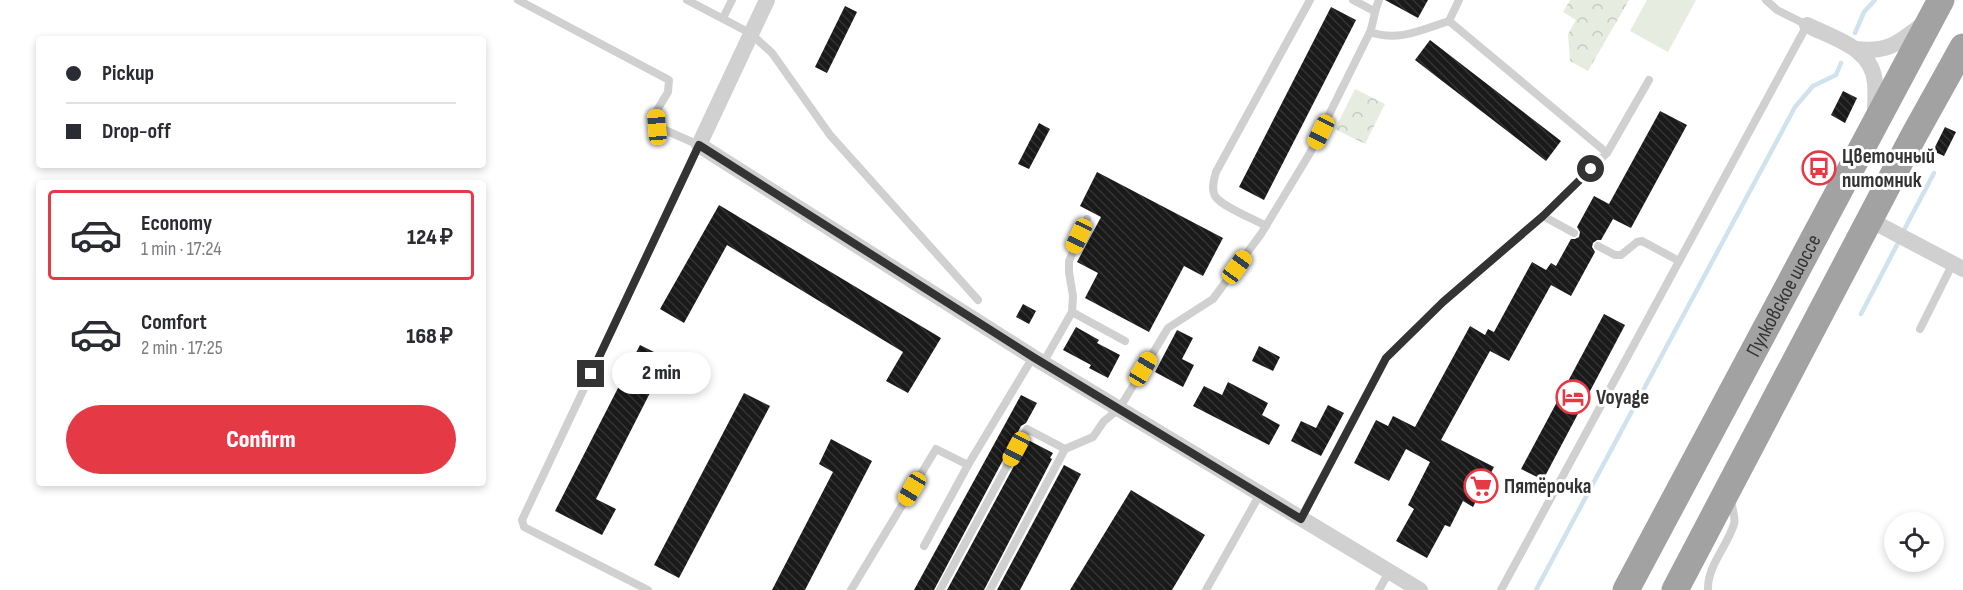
<!DOCTYPE html>
<html lang="en">
<head>
<meta charset="utf-8">
<style>
  :root { --surface:#fff; --page:#f7f7f7; --text:#2b2b33; --muted:#7c7c81; --line:#e1e1e2; --accent:#e63946 }
  body { margin:0; font-family:"Sofia Sans Condensed",sans-serif; background:var(--page); color:var(--text); height:100vh; display:flex; flex-direction:column; font-size:22px; white-space:nowrap }
  * { box-sizing:border-box; margin:0 }
  p { font-size:20px; color:var(--muted) }
  .icon { flex:none; width:33px; height:33px; fill:none; stroke:currentColor; stroke-width:2; stroke-linecap:round; stroke-linejoin:round }
  .map { position:relative; flex:1; overflow:hidden }
  .panel { position:absolute; left:36px; top:180px; width:450px; height:306px; display:flex; flex-direction:column; background:var(--surface); border-radius:6px; box-shadow:0 3px 9px #0003 }
  .panel>* { flex:none }
  .hud { position:absolute; left:36px; top:36px; width:450px; height:132px; border-radius:6px; box-shadow:0 3px 9px #0003; display:grid; align-content:center; height:132px; padding:0 30px; background:var(--surface) }
  .buttons { position:absolute; left:1884px; top:512px; display:grid; gap:12px }
  .buttons a { display:grid; place-items:center; width:60px; height:60px; border-radius:50%; background:var(--surface); box-shadow:0 3px 9px #0003; font-size:30px }
  .end { position:absolute; width:27px; height:27px; margin:-14px; border:8px solid #333; background:#fff; box-shadow:0 0 0 3px #fff }
  .from { border-radius:50% }
  .bubble { position:absolute; height:42px; border-radius:21px; background:var(--surface); box-shadow:0 3px 9px #0003; font-size:20px; font-weight:800; line-height:42px; text-align:center }
  .car { position:absolute; width:18px; height:36px; margin:-18px -9px; border-radius:8px; box-shadow:0 0 4px 2px #0007; background:linear-gradient(#f5c518 24%,#345 0 40%,#f5c518 0 76%,#345 0 86%,#f5c518 0) }
  .hud b { display:flex; align-items:center; gap:21px; height:57px; font-size:22px }
  .hud b+b { border-top:2px solid var(--line) }
  .hud i { width:15px; height:15px; background:var(--text) }
  ul { padding:10px 0 0; list-style:none }
  li { display:flex; align-items:center; gap:18px; height:90px; margin:0 12px 9px; padding:0 18px; border:3px solid transparent; border-radius:6px }
  li div { flex:1 }
  li b { display:block; font-size:22px }
  li em { font-style:normal; font-weight:800 }
  li.selected { border-color:var(--accent) }
  li>.icon { width:54px; height:54px; stroke-width:1.5 }
  .primary-button { display:flex; gap:12px; margin-top:auto; padding:12px 30px }
  .primary-button a { flex:1; height:69px; border-radius:36px; background:var(--accent); color:#fff; font-size:24px; font-weight:800; line-height:69px; text-align:center }
  .map>svg:first-child { display:block }
  .park { fill:url(#park-crowns) }
  .pitch { fill:#e6ecdf }
  .lines { fill:none; stroke-linecap:round; stroke-linejoin:round }
  .stream { stroke:#cfe2ee; stroke-width:4.5 }
  .building { fill:url(#building-back-hatch) }
  .service { stroke:#d0d0d0; stroke-width:8 }
  .minor { stroke:#d0d0d0; stroke-width:16 }
  .trunk { stroke:#a2a2a2; stroke-width:27 }
  .route { stroke:#333; stroke-width:8 }
  .labels { text-anchor:middle; dominant-baseline:central; stroke-width:6; stroke-linejoin:round; paint-order:stroke }
  .poi-label { font-size:21px; font-weight:bold; fill:#333; stroke:#fff; text-anchor:start }
  .street-label { font-size:21px; fill:#333; stroke:#fff }
</style>
</head>
<body>
<div class="map">
<svg width="1963" height="590" viewBox="0 0 1963 590">
  <defs>
    <pattern id="park-crowns" width="20" height="18" patternUnits="userSpaceOnUse" patternTransform="scale(1.5)"><rect width="20" height="18" fill="#e6ecdf"/><path d="M2 6a3 3 0 1 1 6 0M12 15a3 3 0 1 1 6 0" fill="none" stroke="#c6cbc0"/></pattern>
    <pattern id="building-back-hatch" width="6" height="6" patternUnits="userSpaceOnUse" patternTransform="scale(1.5)"><rect width="6" height="6" fill="#1a1a1a"/><path d="M-1 5l2 2M0 0l6 6M5-1l2 2" fill="none" stroke="#333"/></pattern>
  </defs>
  <rect width="100%" height="100%" fill="#fff"/>
  <!-- park -->
  <g class="park">
    <polygon points="1570,0 1629,0 1588,71 1570,61 1568,34 1576,20 1563,12"/>
    <polygon points="1355,89 1385,104 1365,144 1335,129"/>
  </g>
  <!-- pitch -->
  <polygon class="pitch" points="1647,0 1696,0 1668,52 1630,31"/>
  <g class="lines">
    <!-- stream -->
    <g class="stream">
      <polyline points="1855,33 1864,12 1875,0"/>
      <polyline points="1904,230 1934,173"/>
      <polyline points="1861,314 1898,243"/>
      <polyline points="1536,590 1795,107 1813,86 1836,75 1841,63"/>
    </g>
  </g>
  <!-- building -->
  <g class="building">
    <polygon points="1385,0 1428,0 1418,18"/>
    <polygon points="845,6 857,12 827,73 815,67"/>
    <polygon points="1331,7 1356,20 1264,200 1239,187"/>
    <polygon points="1430,40 1561,141 1546,161 1415,60"/>
    <polygon points="1843,91 1857,98 1845,123 1831,115"/>
    <polygon points="1660,111 1687,125 1631,228 1613,219 1601,240 1597,240 1593,243 1592,247 1595,252 1571,296 1551,285 1509,361 1490,351 1441,440 1494,467 1473,507 1463,501 1450,527 1445,525 1427,558 1396,541 1414,509 1408,505 1430,462 1406,449 1389,481 1354,463 1376,420 1388,426 1393,416 1415,427 1470,326 1485,335 1488,329 1494,332 1532,262 1546,270 1551,263 1556,266 1571,239 1575,239 1579,237 1580,232 1577,227 1594,196 1609,204"/>
    <polygon points="1039,123 1050,129 1029,169 1018,164"/>
    <polygon points="1945,127 1956,132 1944,156 1933,151"/>
    <polygon points="1097,172 1223,238 1203,276 1184,266 1149,332 1085,298 1098,273 1077,262 1101,217 1080,206"/>
    <polygon points="719,205 941,338 908,393 886,381 903,352 727,245 684,323 660,309"/>
    <polygon points="1023,304 1036,311 1029,324 1016,317"/>
    <polygon points="1604,314 1625,325 1543,480 1521,469"/>
    <polygon points="1076,327 1099,340 1097,343 1120,355 1108,378 1089,368 1091,365 1063,350"/>
    <polygon points="1177,330 1193,338 1182,359 1194,365 1183,387 1155,372"/>
    <polygon points="640,345 684,367 671,394 654,385 596,499 616,509 602,535 555,511"/>
    <polygon points="1259,346 1280,357 1273,371 1252,361"/>
    <polygon points="1228,382 1268,403 1262,415 1280,425 1269,445 1193,406 1204,386 1222,395"/>
    <polygon points="744,393 770,406 679,578 654,565"/>
    <polygon points="1021,395 1037,403 1026,423 1021,426 934,590 914,590"/>
    <polygon points="1328,405 1344,413 1321,456 1291,441 1301,421 1316,428"/>
    <polygon points="831,439 872,461 805,590 772,590 833,472 819,464"/>
    <polygon points="1028,440 1053,453 1050,458 1052,459 984,590 947,590"/>
    <polygon points="1064,465 1081,474 1020,590 997,590"/>
    <polygon points="1131,490 1205,535 1172,590 1070,590"/>
  </g>
  <g class="lines">
    <!-- service -->
    <g class="service">
      <polyline points="518,0 669,80 668,92 656,112 658,127 699,145 522,520 524,527 648,590"/>
      <polyline points="687,0 750,33 772,53 830,135 978,300"/>
      <polyline points="1353,0 1374,11"/>
      <polyline points="1459,0 1449,21 1607,153"/>
      <polyline points="723,18 732,0"/>
      <path d="M1370,32C1399,42 1421,30 1449,21"/>
      <polyline points="1543,216 1574,233"/>
      <path d="M1266,226C1254,219 1222,207 1215,196C1211,189 1214,179 1216,172L1310,0"/>
      <polyline points="1598,246 1615,255 1621,255 1637,242 1642,241 1679,261"/>
      <polyline points="1072,312 1125,341"/>
      <polyline points="1920,329 1953,263"/>
      <polyline points="1043,363 1072,312 1073,296 1069,272 1069,261 1087,219"/>
      <polyline points="1301,518 1386,358 1443,302 1543,216 1607,153 1649,80"/>
      <polyline points="924,546 968,465 1033,357"/>
      <polyline points="851,590 936,449 968,465"/>
      <polyline points="940,590 1027,429 1065,449"/>
      <path d="M990,590L1065,449L1093,437L1104,421L1119,409L1168,328L1213,299L1261,234L1310,153L1370,32C1374,21 1374,11 1379,0"/>
      <polyline points="1206,590 1260,494"/>
      <polyline points="1379,590 1389,572"/>
      <polyline points="1501,590 1807,25 1777,10 1766,0"/>
      <path d="M1708,590C1707,566 1727,547 1734,524C1736,518 1732,508 1731,501"/>
    </g>
    <!-- minor -->
    <g class="minor">
      <polyline points="767,0 699,145 1033,357 1420,590"/>
      <path d="M1807,25C1833,38 1873,48 1875,83C1876,94 1875,105 1875,116"/>
      <path d="M1856,49C1888,53 1898,43 1922,25"/>
      <polyline points="1870,220 1963,269"/>
    </g>
    <!-- trunk -->
    <g class="trunk">
      <path id="s1" d="M1626,590L1941,0"/>
      <polyline points="1675,590 1913,137 1963,47"/>
    </g>
  </g>
  <g class="lines">
    <!-- route -->
    <polyline class="route" points="591,374 699,145 1033,357 1301,519 1386,358 1443,302 1543,216 1591,169"/>
  </g>
  <!-- icons -->
  <defs>
    <g id="bus-ring" transform="scale(1.725)"><circle r="9.5" fill="#fff" stroke="#e63946" stroke-width="1.5"/><path d="M-5-6H5V4H4V6H2V4H-2V6H-4V4H-5ZM-3.5-4V0h7V-4ZM-3.5 1.2v1.5H-2V1.2ZM2 1.2v1.5H3.5V1.2Z" fill="#e63946"/></g>
    <g id="hotel-ring" transform="scale(1.725)"><circle r="9.5" fill="#fff" stroke="#e63946" stroke-width="1.5"/><path d="M-6-4.5h1.5V1H6V5H4.5V3h-9V5H-6ZM-4 0a1.8 1.8 0 1 1 3.6 0ZM.5 0V-2.5h3Q6-2.5 6 0Z" fill="#e63946"/></g>
    <g id="supermarket-ring" transform="scale(1.725)"><circle r="9.5" fill="#fff" stroke="#e63946" stroke-width="1.5"/><path d="M-6-5.5h2.5l.6 2H6L4.5 2H-2.5L-4.4-4H-6ZM-1.5 3.2a1.3 1.3 0 1 0 .1 0ZM3 3.2a1.3 1.3 0 1 0 .1 0Z" fill="#e63946"/></g>
  </defs>
  <g fill-rule="evenodd">
    <use href="#bus-ring" x="1819" y="168"/>
    <use href="#hotel-ring" x="1573" y="397"/>
    <use href="#supermarket-ring" x="1481" y="486"/>
  </g>
  <g class="labels">
    <!-- poi labels -->
    <g class="poi-label">
      <text x="1842" y="156">Цветочный<tspan x="1842" dy="24">питомник</tspan></text>
      <text x="1596" y="397">Voyage</text>
      <text x="1504" y="486">Пятёрочка</text>
    </g>
    <!-- street labels -->
    <g class="street-label">
      <text stroke="none"><textPath href="#s1" startOffset="334">Пулковское шоссе</textPath></text>
    </g>
  </g>
</svg>
<div class="buttons">
<a><svg class="icon" aria-label="locate" viewBox="0 0 24 24"><circle cx="12" cy="12" r="6"/><path d="M12 2v4M12 18v4M2 12h4M18 12h4"/></svg></a>
</div>
<i class="end from" style="left:1591px;top:169px"></i>
<i class="end" style="left:591px;top:374px"></i>
<div class="bubble" style="left:612px;top:352px;width:99px">2 min</div>
<i class="car" style="left:657px;top:127px;rotate:355deg"></i>
<i class="car" style="left:1321px;top:132px;rotate:207deg"></i>
<i class="car" style="left:1079px;top:236px;rotate:205deg"></i>
<i class="car" style="left:1237px;top:267px;rotate:36deg"></i>
<i class="car" style="left:1143px;top:369px;rotate:31deg"></i>
<i class="car" style="left:1016px;top:449px;rotate:208deg"></i>
<i class="car" style="left:912px;top:489px;rotate:211deg"></i>
<div class="hud">
<b><i class="from"></i>Pickup</b>
<b><i></i>Drop-off</b>
</div>
<section class="panel">
<ul>
<li class="selected"><svg class="icon" aria-label="car" viewBox="0 0 24 24"><path d="M5 17H2v-5l4-1 3-4h7l3 4 3 1v5h-3M9 17h6M6 11h13"/><circle cx="7" cy="17" r="2"/><circle cx="17" cy="17" r="2"/></svg><div><b>Economy</b><p>1 min · 17:24</p></div><em>124 ₽</em></li>
<li><svg class="icon" aria-label="car" viewBox="0 0 24 24"><path d="M5 17H2v-5l4-1 3-4h7l3 4 3 1v5h-3M9 17h6M6 11h13"/><circle cx="7" cy="17" r="2"/><circle cx="17" cy="17" r="2"/></svg><div><b>Comfort</b><p>2 min · 17:25</p></div><em>168 ₽</em></li>
</ul>
<div class="primary-button"><a>Confirm</a></div>
</section>
</div>
</body>
</html>
